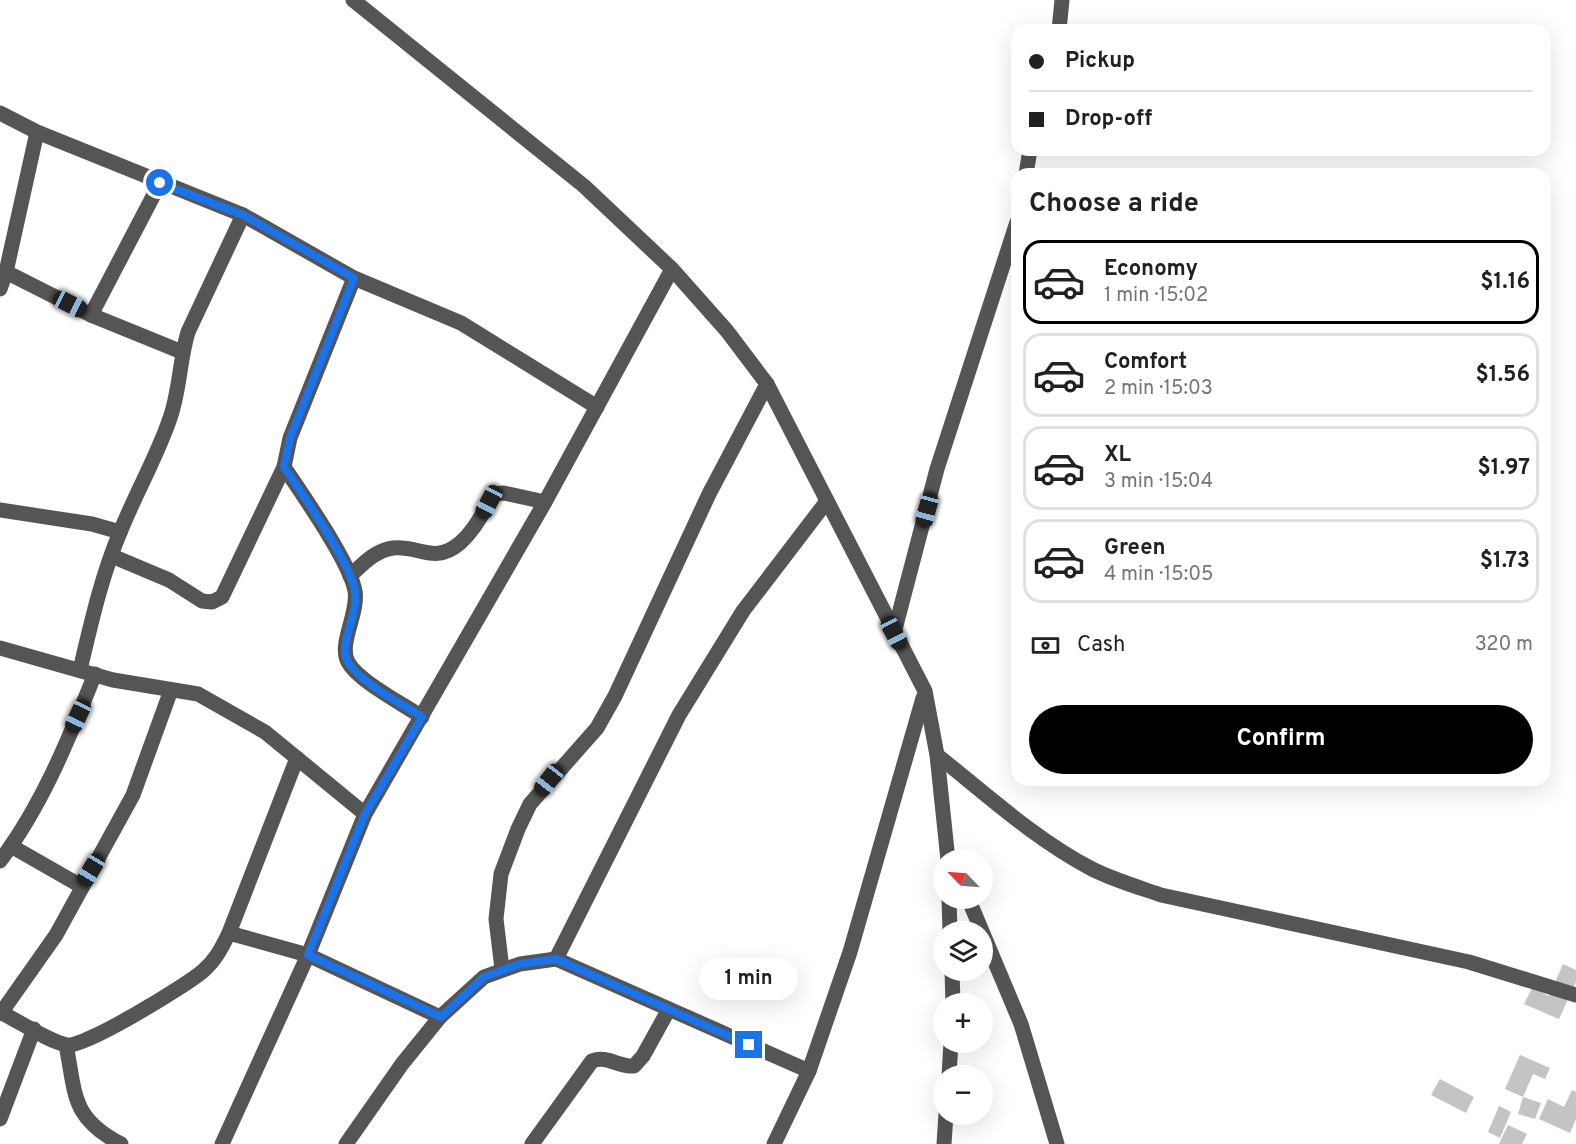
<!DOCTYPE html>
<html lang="en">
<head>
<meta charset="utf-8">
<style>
  :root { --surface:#fff; --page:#f2f2f2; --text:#202124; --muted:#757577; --line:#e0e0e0; --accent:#000 }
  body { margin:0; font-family:Overpass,sans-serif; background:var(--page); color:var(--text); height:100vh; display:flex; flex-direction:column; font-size:22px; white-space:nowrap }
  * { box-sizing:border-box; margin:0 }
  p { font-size:20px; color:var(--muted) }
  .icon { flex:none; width:33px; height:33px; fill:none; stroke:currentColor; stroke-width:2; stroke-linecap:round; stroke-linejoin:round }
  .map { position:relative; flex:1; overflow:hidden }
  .sheet { position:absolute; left:1011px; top:168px; width:540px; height:618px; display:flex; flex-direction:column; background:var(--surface); border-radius:18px; box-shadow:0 6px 24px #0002 }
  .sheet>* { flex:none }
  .hud { position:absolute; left:1011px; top:24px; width:540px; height:132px; border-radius:18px; box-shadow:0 6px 24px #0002; display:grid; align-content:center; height:132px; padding:0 18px; background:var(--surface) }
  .needle { width:39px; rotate:295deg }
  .tools { position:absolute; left:933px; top:849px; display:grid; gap:12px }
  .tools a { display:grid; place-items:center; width:60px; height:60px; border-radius:50%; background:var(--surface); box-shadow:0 6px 24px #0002; font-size:30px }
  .end { position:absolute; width:27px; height:27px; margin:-14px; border:8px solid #1a73e8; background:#fff; box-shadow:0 0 0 3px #fff }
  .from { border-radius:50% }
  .bubble { position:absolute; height:42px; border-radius:21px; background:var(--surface); box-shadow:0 6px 24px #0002; font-size:20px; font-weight:700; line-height:42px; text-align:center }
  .car { position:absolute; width:18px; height:36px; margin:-18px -9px; border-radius:8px; box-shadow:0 0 4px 2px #0007; background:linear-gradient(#222 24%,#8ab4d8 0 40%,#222 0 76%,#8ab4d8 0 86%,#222 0) }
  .hud b { display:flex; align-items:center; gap:21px; height:57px; font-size:22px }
  .hud b+b { border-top:2px solid var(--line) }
  .hud i { width:15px; height:15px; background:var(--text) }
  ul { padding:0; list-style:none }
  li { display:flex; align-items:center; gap:18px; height:84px; margin:0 12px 9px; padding:0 6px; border:3px solid var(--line); border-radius:18px }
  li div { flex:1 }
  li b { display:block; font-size:22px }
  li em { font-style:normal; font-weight:700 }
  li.current { border-color:var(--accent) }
  li>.icon { width:54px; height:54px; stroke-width:1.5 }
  h2 { padding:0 18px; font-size:27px; line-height:72px }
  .pay { display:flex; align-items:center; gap:15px; height:66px; padding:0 18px; font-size:22px }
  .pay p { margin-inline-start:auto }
  .button { display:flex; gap:12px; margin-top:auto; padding:12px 18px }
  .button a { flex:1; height:69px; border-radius:36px; background:var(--accent); color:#fff; font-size:24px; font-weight:700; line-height:69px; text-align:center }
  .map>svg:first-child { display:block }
  .building { fill:#c4c4c4 }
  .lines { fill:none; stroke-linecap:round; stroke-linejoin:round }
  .minor { stroke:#555; stroke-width:15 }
  .route { stroke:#1a73e8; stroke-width:8 }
</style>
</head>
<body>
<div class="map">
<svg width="1576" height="1144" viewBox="0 0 1576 1144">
  <rect width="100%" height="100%" fill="#fff"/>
  <!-- building -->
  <g class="building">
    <polygon points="1563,964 1576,970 1576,982 1559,1019 1524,1004 1532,988 1549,996"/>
    <polygon points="1520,1055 1550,1068 1545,1079 1533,1074 1523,1097 1505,1089"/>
    <polygon points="1440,1079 1474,1097 1466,1113 1431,1095"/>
    <polygon points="1572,1090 1576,1092 1576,1119 1570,1133 1539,1119 1548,1099 1564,1107"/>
    <polygon points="1523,1097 1541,1103 1535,1119 1518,1114"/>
    <polygon points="1499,1106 1511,1112 1500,1138 1488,1132"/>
    <polygon points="1508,1125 1527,1134 1522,1144 1499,1144"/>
  </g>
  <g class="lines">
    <!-- minor -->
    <g class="minor">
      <polyline points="353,0 584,186 672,269 727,331 767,384 925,691 937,755 948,860"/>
      <polyline points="1059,30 1062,0"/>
      <polyline points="0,113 37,132 243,215 354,278 290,438 284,467 222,597 212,602 202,601 169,580 112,556"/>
      <polyline points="1026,174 1030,150"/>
      <polyline points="6,272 91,315 182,352"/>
      <polyline points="354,278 461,323 597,407"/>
      <polyline points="0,289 6,272 37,132"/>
      <polyline points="91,315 160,183"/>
      <path d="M284,467C302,494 350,562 355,591C359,613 338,644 348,662C358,681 403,704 422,717"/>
      <polyline points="0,510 92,524 120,532"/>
      <path d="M350,576C363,564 374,551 393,548C419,545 434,565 460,543C476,529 483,511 495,494L504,493L545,502"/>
      <polyline points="894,633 937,469 1017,222"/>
      <polyline points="0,648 113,680 198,694 265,732 365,814"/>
      <path d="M80,670C91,623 102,574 121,530C136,493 156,458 169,421C180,392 179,362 188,332L243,215"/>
      <path d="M937,755C987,795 1035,839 1092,869C1114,880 1138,887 1161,895L1469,962L1576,995"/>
      <polyline points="11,846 81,886"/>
      <path d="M0,861C42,806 69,738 95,674"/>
      <polyline points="949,898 950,932"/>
      <polyline points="968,898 1021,1024 1057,1144"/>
      <polyline points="229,933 308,955 440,1017"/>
      <polyline points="556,959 679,715 743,611 827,501"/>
      <polyline points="502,969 496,919 501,874 518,829 530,804 597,728 615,696 709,494 767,384"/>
      <polyline points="952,970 953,1004"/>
      <path d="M0,1012C19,1021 47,1041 67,1045C84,1048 187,985 203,971C216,960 222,947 229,933L297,758"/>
      <polyline points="1,1013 56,935 133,795 171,690"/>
      <path d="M66,1045C76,1095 71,1118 121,1144"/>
      <polyline points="949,1076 951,1042"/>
      <polyline points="0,1119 34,1029"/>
      <polyline points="222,1144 308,955 365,814 545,502 672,269"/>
      <polyline points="346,1144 402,1064 440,1017 484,977 520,964 556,959 809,1071"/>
      <path d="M532,1144L592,1061C607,1055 618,1067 634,1066L643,1056L669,1009"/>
      <polyline points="774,1144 809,1071 850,952 923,698"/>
      <polyline points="944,1144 946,1114"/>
    </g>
  </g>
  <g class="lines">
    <!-- route -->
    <path class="route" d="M160,183L243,215L354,278L290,438L284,467C302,494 350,562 355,591C359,613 338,644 348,662C358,681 403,705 422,717L365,814L308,955L441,1017L484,977L520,964L556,959L749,1045"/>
  </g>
</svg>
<div class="tools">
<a><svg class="needle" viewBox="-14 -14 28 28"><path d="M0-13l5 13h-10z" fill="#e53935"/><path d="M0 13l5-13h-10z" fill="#757577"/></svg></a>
<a><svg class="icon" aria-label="layers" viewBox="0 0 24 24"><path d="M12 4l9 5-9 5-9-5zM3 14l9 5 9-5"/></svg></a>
<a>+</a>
<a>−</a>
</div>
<i class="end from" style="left:160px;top:183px"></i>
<i class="end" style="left:749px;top:1045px"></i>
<div class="bubble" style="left:699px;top:958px;width:99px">1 min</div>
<i class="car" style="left:70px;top:304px;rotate:117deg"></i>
<i class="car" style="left:489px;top:502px;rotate:208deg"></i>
<i class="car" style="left:927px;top:510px;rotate:195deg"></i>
<i class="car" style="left:894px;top:633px;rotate:152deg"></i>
<i class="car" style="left:78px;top:716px;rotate:205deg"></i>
<i class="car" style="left:549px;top:780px;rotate:218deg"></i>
<i class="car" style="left:91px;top:870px;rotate:211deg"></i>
<div class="hud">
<b><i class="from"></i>Pickup</b>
<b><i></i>Drop-off</b>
</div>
<section class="sheet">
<h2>Choose a ride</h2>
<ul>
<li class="current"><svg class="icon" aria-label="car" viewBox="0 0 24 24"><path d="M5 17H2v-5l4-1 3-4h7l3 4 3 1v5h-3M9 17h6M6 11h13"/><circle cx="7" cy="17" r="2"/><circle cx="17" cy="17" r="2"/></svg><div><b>Economy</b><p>1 min · 15:02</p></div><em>$1.16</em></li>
<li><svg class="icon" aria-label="car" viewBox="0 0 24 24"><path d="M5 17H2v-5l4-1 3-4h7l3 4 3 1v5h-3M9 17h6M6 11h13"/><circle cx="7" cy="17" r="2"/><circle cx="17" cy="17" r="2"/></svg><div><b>Comfort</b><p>2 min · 15:03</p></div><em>$1.56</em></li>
<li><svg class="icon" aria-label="car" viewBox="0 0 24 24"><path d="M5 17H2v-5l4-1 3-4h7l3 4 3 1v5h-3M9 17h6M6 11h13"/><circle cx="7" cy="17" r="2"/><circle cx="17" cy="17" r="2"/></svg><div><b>XL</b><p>3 min · 15:04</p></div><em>$1.97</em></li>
<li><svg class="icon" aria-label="car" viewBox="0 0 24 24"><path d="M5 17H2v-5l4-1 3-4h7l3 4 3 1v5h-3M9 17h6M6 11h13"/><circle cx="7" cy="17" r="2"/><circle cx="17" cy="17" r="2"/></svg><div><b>Green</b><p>4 min · 15:05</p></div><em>$1.73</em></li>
</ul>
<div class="pay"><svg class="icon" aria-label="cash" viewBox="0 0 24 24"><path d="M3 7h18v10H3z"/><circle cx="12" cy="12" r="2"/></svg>Cash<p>320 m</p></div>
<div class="button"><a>Confirm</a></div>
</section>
</div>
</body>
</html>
